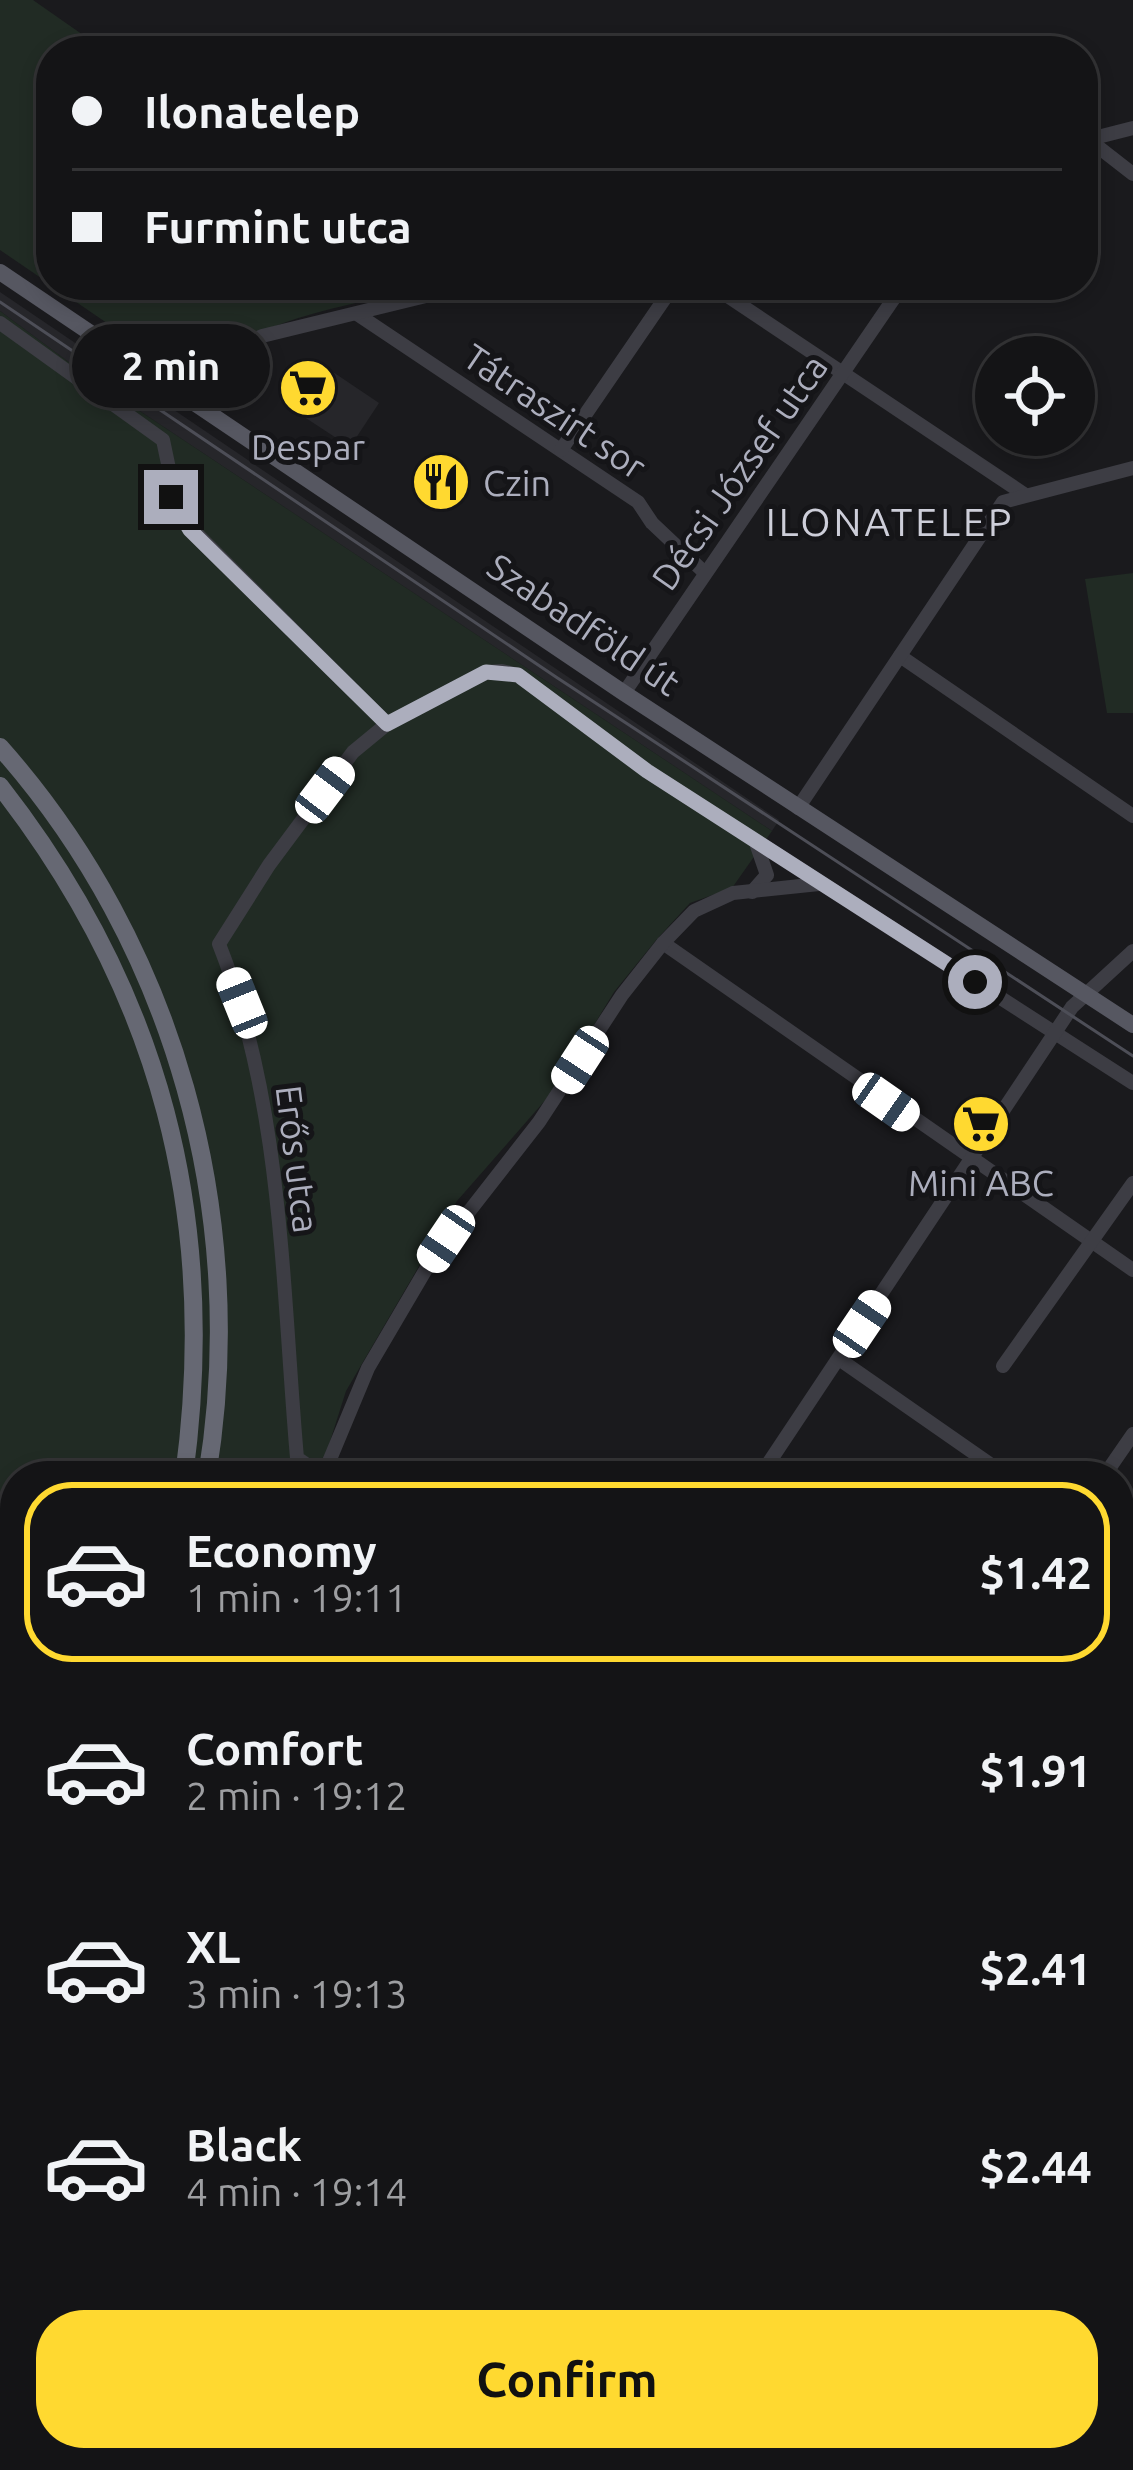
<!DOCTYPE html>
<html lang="en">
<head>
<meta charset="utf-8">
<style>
  :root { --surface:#141416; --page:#212123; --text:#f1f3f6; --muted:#9d9ea1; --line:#333335; --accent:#ffd930 }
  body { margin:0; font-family:Ubuntu,sans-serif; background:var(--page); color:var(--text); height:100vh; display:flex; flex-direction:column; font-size:45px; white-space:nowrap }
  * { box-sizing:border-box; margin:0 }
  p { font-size:39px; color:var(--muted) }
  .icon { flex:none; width:66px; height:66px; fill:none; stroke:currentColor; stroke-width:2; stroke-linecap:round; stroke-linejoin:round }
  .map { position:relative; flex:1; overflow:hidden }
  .side { position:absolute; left:0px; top:1461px; width:1134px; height:1011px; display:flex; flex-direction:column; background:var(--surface); border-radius:48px 48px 0 0; box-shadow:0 6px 18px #0003,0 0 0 3px var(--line) }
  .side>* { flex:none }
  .top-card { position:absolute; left:36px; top:36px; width:1062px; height:264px; border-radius:48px; box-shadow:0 6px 18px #0003,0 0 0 3px var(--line); display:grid; align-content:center; height:264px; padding:0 36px; background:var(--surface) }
  .fabs { position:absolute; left:975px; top:336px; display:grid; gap:24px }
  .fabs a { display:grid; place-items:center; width:120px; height:120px; border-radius:50%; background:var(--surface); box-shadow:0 6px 18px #0003,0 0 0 3px var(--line); font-size:60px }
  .end { position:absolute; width:54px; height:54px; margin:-27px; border:15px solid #acaebd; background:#111; box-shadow:0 0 0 6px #111 }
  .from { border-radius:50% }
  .bubble { position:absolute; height:84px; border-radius:42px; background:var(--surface); box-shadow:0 6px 18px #0003,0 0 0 3px var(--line); font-size:39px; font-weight:600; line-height:84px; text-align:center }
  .car { position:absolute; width:36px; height:72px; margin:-36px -18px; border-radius:15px; box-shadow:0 0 9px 3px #0007; background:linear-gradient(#fff 24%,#345 0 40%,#fff 0 76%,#345 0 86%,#fff 0) }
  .top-card b { display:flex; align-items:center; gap:42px; height:114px; font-size:45px }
  .top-card b+b { border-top:3px solid var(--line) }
  .top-card i { width:30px; height:30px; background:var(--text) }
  ul { padding:21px 0 0; list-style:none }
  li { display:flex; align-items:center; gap:36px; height:180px; margin:0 24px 18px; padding:0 12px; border:6px solid transparent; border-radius:48px }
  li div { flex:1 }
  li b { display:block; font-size:45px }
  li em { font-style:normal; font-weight:600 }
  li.active { border-color:var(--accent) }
  li>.icon { width:108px; height:108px; stroke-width:1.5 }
  .button { display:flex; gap:24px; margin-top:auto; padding:24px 36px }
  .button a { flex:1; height:138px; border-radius:48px; background:var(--accent); color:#111; font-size:48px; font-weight:600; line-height:138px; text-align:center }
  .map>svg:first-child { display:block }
  .built { fill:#26262a }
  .green { fill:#212b24 }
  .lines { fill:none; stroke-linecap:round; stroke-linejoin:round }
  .stream { stroke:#2e3642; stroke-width:3 }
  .minor { stroke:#3d3d44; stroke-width:14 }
  .major { stroke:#565761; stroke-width:16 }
  .highway { stroke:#666873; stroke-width:18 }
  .tram { stroke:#4d4e57; stroke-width:3 }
  .route { stroke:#acaebd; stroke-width:15 }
  .labels { text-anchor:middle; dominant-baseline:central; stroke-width:10; stroke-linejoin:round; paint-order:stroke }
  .street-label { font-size:36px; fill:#acaebd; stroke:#151518 }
  .poi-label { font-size:36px; fill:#acaebd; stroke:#151518 }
  .neighbourhood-label { font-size:39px; letter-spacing:3px; fill:#cdced9; stroke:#151518 }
</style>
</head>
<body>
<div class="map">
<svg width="1133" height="2470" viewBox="0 0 1133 2470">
  <rect width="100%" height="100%" fill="#1a1a1d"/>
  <!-- built -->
  <g class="built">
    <polygon points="0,292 779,820 772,831 90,378 0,311"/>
    <polygon points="324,366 379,403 350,447 280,401 301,369"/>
  </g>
  <!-- green -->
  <g class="green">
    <path d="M0,0H33L106,51H51V285H443C344,306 267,315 183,375L0,250Z"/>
    <polygon points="0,311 90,378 772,831 732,888 690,903 657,939 614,992 555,1089 457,1201 346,1391 319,1476 290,1465 287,1476 15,1476 15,1660 0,1632"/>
    <polygon points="1133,573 1133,713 1107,713 1085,579"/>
    <polygon points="1119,1749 1133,1760 1133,1979 1119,1969"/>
    <polygon points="1119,2067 1133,2078 1133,2470 736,2470 722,2457 1119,2457"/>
    <polygon points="54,2457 275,2457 268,2470 46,2470"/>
    <polygon points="435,2457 689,2457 680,2470 442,2470"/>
  </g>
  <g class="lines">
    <!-- stream -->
    <polyline class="stream" points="1119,1941 1133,1935"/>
    <!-- minor -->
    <g class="minor">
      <polyline points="1088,139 1133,174"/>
      <polyline points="1086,140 1133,128"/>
      <polyline points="711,285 1024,494"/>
      <polyline points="357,314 638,502 652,523 705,573"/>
      <polyline points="0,323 163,440 179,516 387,724"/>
      <polyline points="192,400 234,349 262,336 471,285"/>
      <polyline points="561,450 674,285"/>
      <polyline points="900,656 1133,816"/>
      <polyline points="624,693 903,285"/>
      <polyline points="798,808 1003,502 1133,468"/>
      <polyline points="752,892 767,875 757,846"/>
      <polyline points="663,943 1133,1270"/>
      <polyline points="839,1359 1007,1476"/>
      <polyline points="1003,1366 1133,1183"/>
      <polyline points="293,1476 297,1458"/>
      <path d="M323,1476L297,1458C282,1287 283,1105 219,944L269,865L353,752L387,724L486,672L502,671L518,675L647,771L1133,1083"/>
      <polyline points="323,1476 368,1368 432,1259 539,1122 622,995 663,943 694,911 733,893 819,884"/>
      <polyline points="760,1476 1072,1007 1133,951"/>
      <polyline points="1104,1476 1133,1434"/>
      <polyline points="1119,1554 1133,1564"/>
      <polyline points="1119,2061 1133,2071"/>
      <polyline points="0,2223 15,2222"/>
      <polyline points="428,2457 435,2470"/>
      <polyline points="382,2470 389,2457"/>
    </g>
    <!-- major -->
    <polyline class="major" points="0,272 624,693 1133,1025"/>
    <!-- highway -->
    <g class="highway">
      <path d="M0,747C175,944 250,1216 207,1476"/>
      <path d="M0,786C161,992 219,1218 184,1476"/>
      <polyline points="0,1922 15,1895"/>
      <polyline points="0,1955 15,1928"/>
    </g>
    <!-- tram -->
    <g class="tram">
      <polyline points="0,302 556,677 1133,1056"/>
      <polyline points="1119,1907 1133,1899"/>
      <polyline points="666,2470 675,2457"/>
    </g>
  </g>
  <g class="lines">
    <!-- route -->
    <polyline class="route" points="171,497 190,530 387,724 486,672 518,675 647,771 975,982"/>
  </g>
  <!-- icons -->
  <defs>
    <g id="supermarket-disc" transform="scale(3)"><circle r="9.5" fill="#ffd930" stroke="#151518"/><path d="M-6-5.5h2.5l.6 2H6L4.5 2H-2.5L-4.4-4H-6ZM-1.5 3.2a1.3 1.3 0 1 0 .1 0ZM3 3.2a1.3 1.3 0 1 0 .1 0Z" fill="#111"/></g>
    <g id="restaurant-disc" transform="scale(3)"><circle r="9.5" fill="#ffd930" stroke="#151518"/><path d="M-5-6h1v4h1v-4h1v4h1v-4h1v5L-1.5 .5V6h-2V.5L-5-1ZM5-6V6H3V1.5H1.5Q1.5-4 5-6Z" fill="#111"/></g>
  </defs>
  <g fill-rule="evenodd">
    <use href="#supermarket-disc" x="308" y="388"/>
    <use href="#restaurant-disc" x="441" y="482"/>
    <use href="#supermarket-disc" x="981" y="1124"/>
  </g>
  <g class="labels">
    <!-- street labels -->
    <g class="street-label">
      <text transform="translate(555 411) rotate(34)">Tátraszirt sor</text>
      <text transform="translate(739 472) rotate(-55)">Décsi József utca</text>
      <text transform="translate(584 624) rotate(34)">Szabadföld út</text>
      <text transform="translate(298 1159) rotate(83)">Erős utca</text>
    </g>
    <!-- poi labels -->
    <g class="poi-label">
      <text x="308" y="446">Despar</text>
      <text x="483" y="482" text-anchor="start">Czin</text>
      <text x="981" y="1182">Mini ABC</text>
    </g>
    <!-- neighbourhood labels -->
    <g class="neighbourhood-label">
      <text x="890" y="521">ILONATELEP</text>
    </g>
  </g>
</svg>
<div class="fabs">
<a><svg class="icon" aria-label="locate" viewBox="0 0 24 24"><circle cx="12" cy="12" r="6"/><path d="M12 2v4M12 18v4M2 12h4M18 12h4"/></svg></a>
</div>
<i class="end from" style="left:975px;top:982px"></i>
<i class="end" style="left:171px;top:497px"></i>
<div class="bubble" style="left:72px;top:324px;width:198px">2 min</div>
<i class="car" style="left:325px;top:790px;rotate:37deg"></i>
<i class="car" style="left:242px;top:1003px;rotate:338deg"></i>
<i class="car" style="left:580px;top:1060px;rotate:213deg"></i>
<i class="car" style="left:886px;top:1102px;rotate:125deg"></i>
<i class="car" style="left:446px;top:1239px;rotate:214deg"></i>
<i class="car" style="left:862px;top:1324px;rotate:34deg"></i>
<div class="top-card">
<b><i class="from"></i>Ilonatelep</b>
<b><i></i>Furmint utca</b>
</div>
<section class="side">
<ul>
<li class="active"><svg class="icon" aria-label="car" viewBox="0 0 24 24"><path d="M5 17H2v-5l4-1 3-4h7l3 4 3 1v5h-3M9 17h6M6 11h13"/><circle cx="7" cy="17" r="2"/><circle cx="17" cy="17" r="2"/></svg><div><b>Economy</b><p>1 min · 19:11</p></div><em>$1.42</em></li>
<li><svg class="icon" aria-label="car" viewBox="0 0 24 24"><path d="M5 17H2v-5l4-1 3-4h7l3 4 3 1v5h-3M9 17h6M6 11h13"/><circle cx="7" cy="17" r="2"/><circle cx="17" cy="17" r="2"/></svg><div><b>Comfort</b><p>2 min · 19:12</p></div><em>$1.91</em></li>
<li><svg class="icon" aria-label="car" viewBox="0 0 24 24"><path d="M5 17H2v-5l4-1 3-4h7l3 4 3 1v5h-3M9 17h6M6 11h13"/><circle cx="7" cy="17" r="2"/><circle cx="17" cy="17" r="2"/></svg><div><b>XL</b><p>3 min · 19:13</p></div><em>$2.41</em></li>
<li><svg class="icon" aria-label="car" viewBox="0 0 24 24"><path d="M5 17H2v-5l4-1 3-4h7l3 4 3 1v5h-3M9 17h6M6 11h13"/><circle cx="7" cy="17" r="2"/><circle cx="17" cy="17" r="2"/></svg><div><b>Black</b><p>4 min · 19:14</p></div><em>$2.44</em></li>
</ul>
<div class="button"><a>Confirm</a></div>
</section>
</div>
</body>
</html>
